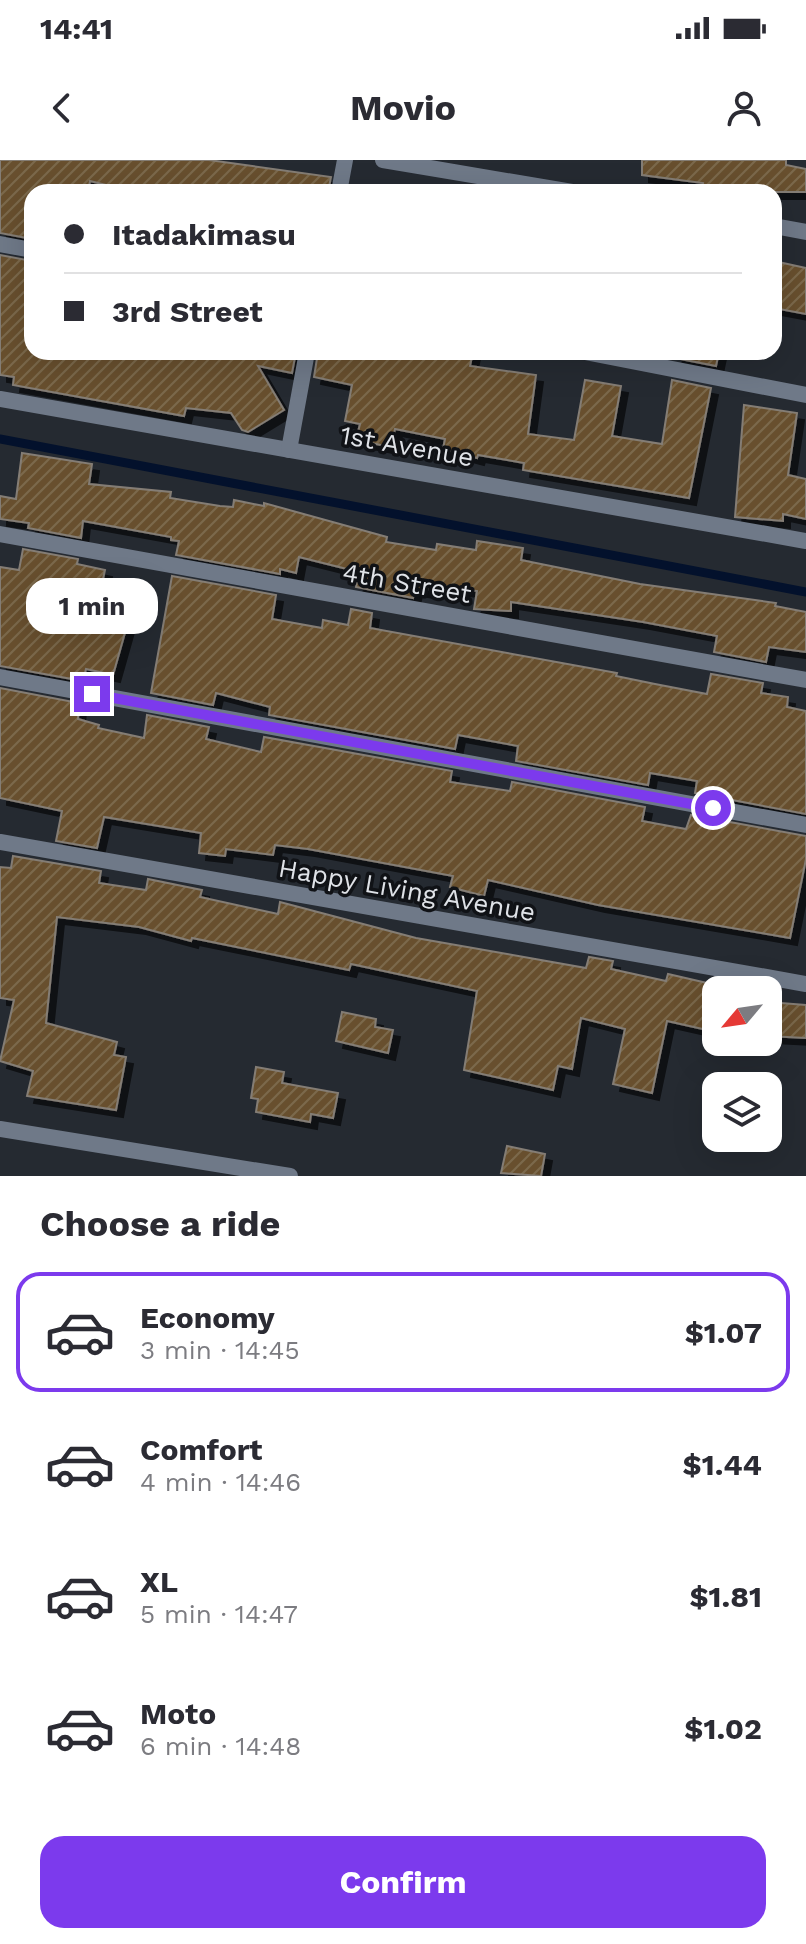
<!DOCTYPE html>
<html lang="en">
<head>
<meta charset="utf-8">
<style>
  :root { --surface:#fff; --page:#f7f7f7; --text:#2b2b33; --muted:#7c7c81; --line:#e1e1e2; --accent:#7c3aed }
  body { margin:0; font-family:"Work Sans",sans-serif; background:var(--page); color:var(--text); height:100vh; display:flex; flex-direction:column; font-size:30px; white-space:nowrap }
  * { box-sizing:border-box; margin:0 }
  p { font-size:26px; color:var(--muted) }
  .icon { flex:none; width:44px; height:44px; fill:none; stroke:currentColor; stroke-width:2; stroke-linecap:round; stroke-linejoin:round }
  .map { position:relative; height:1016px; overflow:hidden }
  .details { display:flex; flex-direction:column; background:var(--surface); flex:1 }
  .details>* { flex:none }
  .guide { position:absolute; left:24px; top:24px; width:758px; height:176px; border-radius:24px; box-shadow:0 8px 32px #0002; display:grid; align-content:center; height:176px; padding:0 40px; background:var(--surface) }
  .needle { width:52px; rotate:241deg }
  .controls { position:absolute; left:702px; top:816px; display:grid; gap:16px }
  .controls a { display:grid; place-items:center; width:80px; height:80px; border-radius:16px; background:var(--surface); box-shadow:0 8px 32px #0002; font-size:40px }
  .end { position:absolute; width:36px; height:36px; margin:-18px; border:10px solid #7c3aed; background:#fff; box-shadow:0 0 0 4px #fff }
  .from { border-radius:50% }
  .bubble { position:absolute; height:56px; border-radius:24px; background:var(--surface); box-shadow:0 8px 32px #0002; font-size:26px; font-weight:700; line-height:56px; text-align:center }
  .guide b { display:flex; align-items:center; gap:28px; height:76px; font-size:30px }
  .guide b+b { border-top:2px solid var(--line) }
  .guide i { width:20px; height:20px; background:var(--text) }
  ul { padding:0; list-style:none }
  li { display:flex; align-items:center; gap:24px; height:120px; margin:0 16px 12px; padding:0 24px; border:4px solid transparent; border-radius:24px }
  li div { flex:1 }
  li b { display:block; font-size:30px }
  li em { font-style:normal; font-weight:700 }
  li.on { border-color:var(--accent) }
  li>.icon { width:72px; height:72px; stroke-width:1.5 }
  h2 { padding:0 40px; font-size:36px; line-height:96px }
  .cta { display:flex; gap:16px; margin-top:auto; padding:16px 40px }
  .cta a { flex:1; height:92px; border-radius:24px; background:var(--accent); color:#fff; font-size:32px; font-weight:700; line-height:92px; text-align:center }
  .status { display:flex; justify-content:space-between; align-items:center; height:56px; padding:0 40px; background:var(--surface); direction:ltr }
  .status svg { height:22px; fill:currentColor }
  header { display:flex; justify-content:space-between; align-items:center; height:104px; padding:0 40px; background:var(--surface); font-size:36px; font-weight:700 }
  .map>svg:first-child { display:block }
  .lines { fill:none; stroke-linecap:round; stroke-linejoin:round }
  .stream { stroke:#03112c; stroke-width:9 }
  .building { fill:url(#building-hatch); stroke:#847d75; stroke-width:2; filter:url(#shadow) }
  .minor { stroke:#6f7988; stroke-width:16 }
  .route { stroke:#7c3aed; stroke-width:10 }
  .labels { text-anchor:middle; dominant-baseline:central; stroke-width:7; stroke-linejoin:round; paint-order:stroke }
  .street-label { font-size:26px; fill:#dfe2e7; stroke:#101216 }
</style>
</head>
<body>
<div class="status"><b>14:41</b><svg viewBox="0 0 49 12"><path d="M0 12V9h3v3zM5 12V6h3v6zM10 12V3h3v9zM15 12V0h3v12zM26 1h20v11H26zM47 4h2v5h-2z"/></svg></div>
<header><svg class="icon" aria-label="back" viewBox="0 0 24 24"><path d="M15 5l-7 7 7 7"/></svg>Movio<svg class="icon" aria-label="person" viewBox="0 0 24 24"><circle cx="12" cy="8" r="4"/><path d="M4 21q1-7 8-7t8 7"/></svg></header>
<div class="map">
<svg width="806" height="1016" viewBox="0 0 806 1016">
  <defs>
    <pattern id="building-hatch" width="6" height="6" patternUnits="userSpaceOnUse" patternTransform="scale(2)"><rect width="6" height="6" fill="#67502e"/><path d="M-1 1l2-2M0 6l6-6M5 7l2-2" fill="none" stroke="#7c694c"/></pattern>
    <filter id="shadow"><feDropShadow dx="7" dy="7" stdDeviation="0" flood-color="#0009"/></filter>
  </defs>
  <rect width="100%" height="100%" fill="#252a31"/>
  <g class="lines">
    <!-- stream -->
    <polyline class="stream" points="0,279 806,432"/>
  </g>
  <!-- building -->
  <g class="building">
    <polygon points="0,0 209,0 331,17 328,32 134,32 90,21 88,32 32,32 32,79 0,73"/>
    <polygon points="642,0 786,0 786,5 806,9 806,32 702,32 703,23 642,15"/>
    <polygon points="0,95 32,101 32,192 296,192 292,213 258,206 284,250 248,272 242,270 231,253 186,248 184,256 13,225 14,217 0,215"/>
    <polygon points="774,101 806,108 806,154 774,148"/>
    <polygon points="318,192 473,192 470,206 536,215 528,274 574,280 585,220 621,226 612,276 662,284 672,220 711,228 689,338 523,310 524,303 478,295 477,298 443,289 445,279 395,269 391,287 356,280 360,264 345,261 352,225 314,217"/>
    <polygon points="676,192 719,192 716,206 675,198"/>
    <polygon points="744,245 797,253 788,315 806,319 806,359 783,354 783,361 735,357"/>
    <polygon points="22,293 92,304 89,324 171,332 170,338 220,346 233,347 234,340 264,346 264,343 387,377 386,382 436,390 437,384 476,390 477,381 523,388 521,400 640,424 776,443 775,446 806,452 806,492 769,487 766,502 714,492 717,476 643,462 511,442 511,451 474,449 477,431 428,424 427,431 415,429 413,438 356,427 359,412 299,397 296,413 280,409 280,414 176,395 179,381 171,380 171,377 83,361 81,378 28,368 29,363 0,359 0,336 16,339"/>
    <polygon points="23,389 78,399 77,404 105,410 100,433 134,441 113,515 86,509 83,521 0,506 0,407 19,410"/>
    <polygon points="172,416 276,435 272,459 322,468 323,460 348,465 351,449 372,453 370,468 617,513 616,516 655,524 707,534 711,514 763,523 761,533 788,537 787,547 806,551 806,654 695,633 697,621 650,613 648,625 516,601 518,586 458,575 455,589 269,555 270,547 216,533 213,545 151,533"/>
    <polygon points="0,528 79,543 78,559 99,565 98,568 144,578 147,555 209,567 206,579 261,592 264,577 452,611 450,622 510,631 512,622 645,647 642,661 686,669 691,655 806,676 806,699 790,778 598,745 488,720 484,736 450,727 453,716 308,689 275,685 273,695 226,689 225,696 199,693 201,673 104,657 97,688 56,681 62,651 0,638"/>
    <polygon points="13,696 101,711 99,723 146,730 148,719 202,730 200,737 278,754 280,742 416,778 586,808 589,797 613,801 611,809 666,821 668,814 716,825 716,872 667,861 652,933 613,924 625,869 581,858 572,909 558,906 553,930 464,910 477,831 351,804 349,810 192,778 191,781 139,767 57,757 46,863 117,882 114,895 126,897 116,950 27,936 33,911 0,901 14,840 0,838 0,707 11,708"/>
    <polygon points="768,842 806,845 806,878 768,876"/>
    <polygon points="342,852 376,859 375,867 393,870 388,893 336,881"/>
    <polygon points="256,907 284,912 282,923 338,933 333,958 311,954 310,962 256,952 258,939 251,938"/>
    <polygon points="507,986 545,994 541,1016 501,1013"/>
  </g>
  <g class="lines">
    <!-- minor -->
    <g class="minor">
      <polyline points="383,0 572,32"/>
      <polyline points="339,32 345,0"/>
      <polyline points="774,66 806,72"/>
      <polyline points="0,84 32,90"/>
      <polyline points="585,192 806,235"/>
      <polyline points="0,239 806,381"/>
      <polyline points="289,290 307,192"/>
      <polyline points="0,374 806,520"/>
      <polyline points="0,517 806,665"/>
      <polyline points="0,682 806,824"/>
      <polyline points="0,969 290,1016"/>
    </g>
  </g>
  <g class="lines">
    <!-- route -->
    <polyline class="route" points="92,534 713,648"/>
  </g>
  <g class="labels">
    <!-- street labels -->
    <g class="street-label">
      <text transform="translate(407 286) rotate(10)">1st Avenue</text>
      <text transform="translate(407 423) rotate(10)">4th Street</text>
      <text transform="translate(407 730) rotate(10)">Happy Living Avenue</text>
    </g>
  </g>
</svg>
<div class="controls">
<a><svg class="needle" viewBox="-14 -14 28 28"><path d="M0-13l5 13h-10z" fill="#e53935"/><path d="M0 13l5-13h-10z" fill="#7c7c81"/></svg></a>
<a><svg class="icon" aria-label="layers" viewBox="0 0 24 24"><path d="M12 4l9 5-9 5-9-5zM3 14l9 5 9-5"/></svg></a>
</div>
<i class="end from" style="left:713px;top:648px"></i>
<i class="end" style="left:92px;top:534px"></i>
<div class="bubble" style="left:26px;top:418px;width:132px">1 min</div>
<div class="guide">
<b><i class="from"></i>Itadakimasu</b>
<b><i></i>3rd Street</b>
</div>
</div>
<section class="details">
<h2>Choose a ride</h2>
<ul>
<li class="on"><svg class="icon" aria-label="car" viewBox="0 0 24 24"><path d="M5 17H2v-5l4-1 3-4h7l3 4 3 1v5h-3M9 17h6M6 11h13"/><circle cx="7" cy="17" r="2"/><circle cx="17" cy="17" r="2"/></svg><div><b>Economy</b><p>3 min · 14:45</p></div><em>$1.07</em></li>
<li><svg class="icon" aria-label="car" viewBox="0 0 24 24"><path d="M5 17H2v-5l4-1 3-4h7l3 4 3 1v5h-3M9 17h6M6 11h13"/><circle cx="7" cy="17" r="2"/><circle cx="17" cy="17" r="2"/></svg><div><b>Comfort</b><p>4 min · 14:46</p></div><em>$1.44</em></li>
<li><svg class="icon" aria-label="car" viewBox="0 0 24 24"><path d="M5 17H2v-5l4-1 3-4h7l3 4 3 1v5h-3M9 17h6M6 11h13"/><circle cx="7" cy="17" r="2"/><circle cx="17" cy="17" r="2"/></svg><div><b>XL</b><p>5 min · 14:47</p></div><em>$1.81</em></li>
<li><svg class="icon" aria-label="car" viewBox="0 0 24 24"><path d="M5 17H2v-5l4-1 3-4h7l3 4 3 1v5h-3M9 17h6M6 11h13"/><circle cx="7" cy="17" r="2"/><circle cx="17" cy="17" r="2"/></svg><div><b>Moto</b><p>6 min · 14:48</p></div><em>$1.02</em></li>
</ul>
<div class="cta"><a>Confirm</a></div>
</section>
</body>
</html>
